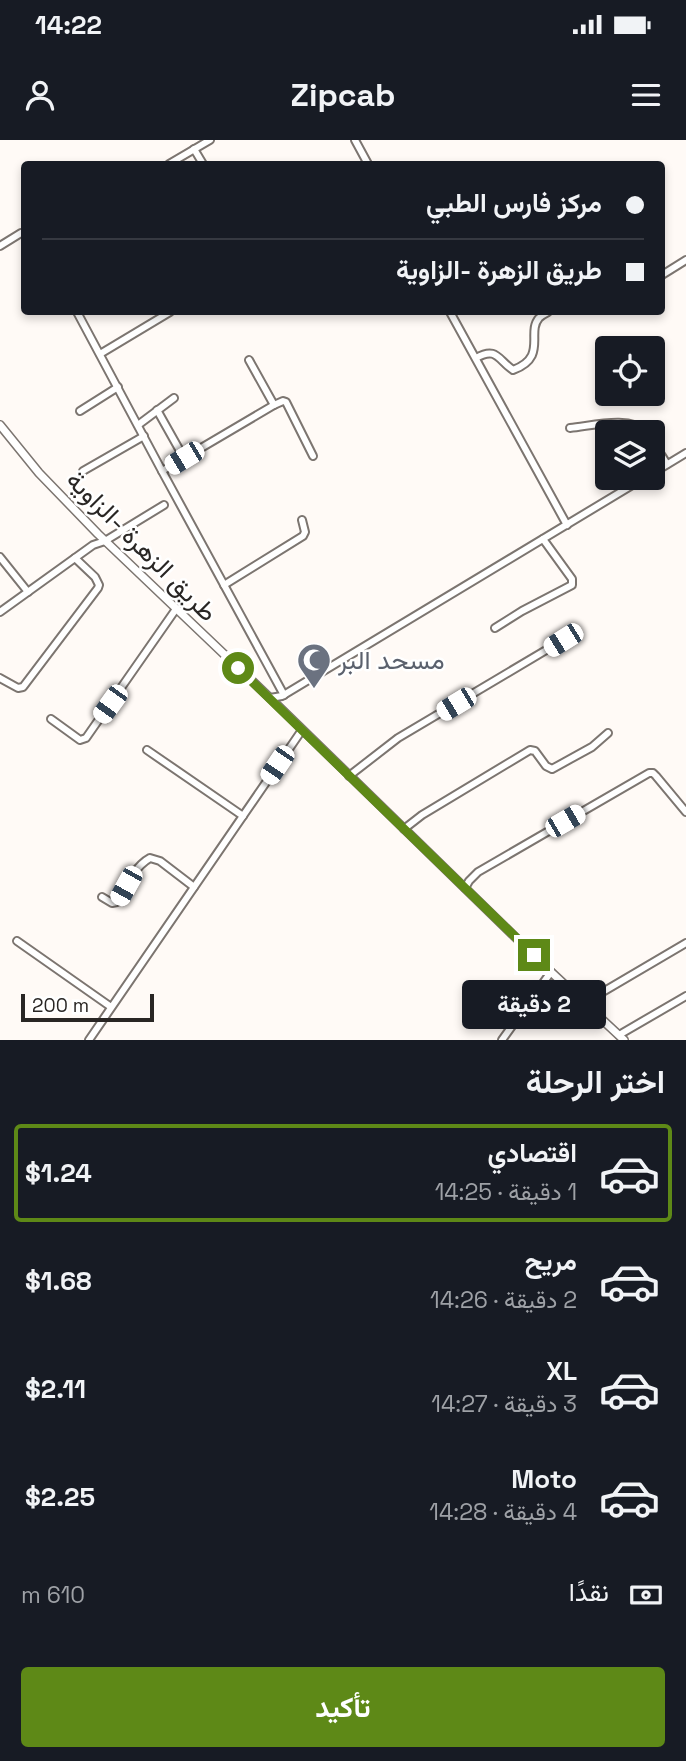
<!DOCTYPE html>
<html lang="ar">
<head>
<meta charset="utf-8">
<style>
  :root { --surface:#171b24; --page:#242831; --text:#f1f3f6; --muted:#9ea1a6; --line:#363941; --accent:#5e8917 }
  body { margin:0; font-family:"Space Grotesk",Vazirmatn,sans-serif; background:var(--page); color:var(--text); direction:rtl; height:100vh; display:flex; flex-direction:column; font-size:26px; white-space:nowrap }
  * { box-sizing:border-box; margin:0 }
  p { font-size:23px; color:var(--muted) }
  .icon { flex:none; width:38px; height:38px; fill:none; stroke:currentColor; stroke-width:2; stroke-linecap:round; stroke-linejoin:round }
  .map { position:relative; height:900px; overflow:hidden; direction:ltr }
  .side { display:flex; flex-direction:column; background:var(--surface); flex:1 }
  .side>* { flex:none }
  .top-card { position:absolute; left:21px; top:21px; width:644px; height:154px; border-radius:7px; box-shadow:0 4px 10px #0003; direction:rtl; display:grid; align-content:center; height:154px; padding:0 21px; background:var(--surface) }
  .controls { position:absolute; left:595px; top:196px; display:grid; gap:14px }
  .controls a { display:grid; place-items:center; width:70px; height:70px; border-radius:7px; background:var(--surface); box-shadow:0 4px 10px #0003; font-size:35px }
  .scale { position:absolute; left:21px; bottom:18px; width:133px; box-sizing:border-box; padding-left:7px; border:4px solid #292624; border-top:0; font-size:19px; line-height:24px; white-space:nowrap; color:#292624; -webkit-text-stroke:5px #fff; paint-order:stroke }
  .end { position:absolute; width:32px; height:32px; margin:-16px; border:9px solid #5e8917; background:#fff; box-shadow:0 0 0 4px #fff }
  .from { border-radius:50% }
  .bubble { position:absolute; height:49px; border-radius:7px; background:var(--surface); box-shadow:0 4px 10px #0003; font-size:23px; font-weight:700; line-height:49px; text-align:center; direction:rtl }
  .car { position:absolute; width:21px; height:42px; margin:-21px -10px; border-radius:9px; box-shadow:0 0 5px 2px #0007; background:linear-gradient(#fff 24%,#345 0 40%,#fff 0 76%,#345 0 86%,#fff 0) }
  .top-card b { display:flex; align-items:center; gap:24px; height:66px; font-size:26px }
  .top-card b+b { border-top:2px solid var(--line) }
  .top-card i { width:18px; height:18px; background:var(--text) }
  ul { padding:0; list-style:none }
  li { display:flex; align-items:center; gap:21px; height:98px; margin:0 14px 10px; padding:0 7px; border:4px solid transparent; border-radius:7px }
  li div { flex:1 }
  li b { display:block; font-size:26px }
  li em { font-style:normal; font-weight:700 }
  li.current { border-color:var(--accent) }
  li>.icon { width:63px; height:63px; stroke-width:1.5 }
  h2 { padding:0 21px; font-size:32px; line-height:84px }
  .pay { display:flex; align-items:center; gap:18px; height:77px; padding:0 21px; font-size:26px }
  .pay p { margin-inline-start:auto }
  .primary-button { display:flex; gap:14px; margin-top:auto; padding:14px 21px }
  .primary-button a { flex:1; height:80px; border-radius:7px; background:var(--accent); color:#fff; font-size:28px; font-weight:700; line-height:80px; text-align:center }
  .status { display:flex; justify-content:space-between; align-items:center; height:49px; padding:0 35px; background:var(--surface); direction:ltr }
  .status svg { height:19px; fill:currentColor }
  header { display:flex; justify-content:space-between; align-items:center; height:91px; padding:0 21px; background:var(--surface); font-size:32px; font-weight:700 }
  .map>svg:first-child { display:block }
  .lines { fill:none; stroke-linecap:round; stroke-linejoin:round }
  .minor-casing { stroke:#7c7570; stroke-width:10 }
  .major-casing { stroke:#7c7570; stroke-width:10 }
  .minor { stroke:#fff; stroke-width:6 }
  .major { stroke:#fff; stroke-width:7 }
  .route { stroke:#5e8917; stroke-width:9 }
  .labels { text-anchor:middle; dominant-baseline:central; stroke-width:5; stroke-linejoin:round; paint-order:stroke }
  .street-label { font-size:26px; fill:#292624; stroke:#fff }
  .worship-label { font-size:26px; fill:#5b616d; stroke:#fff; text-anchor:start }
</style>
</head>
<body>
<div class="status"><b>14:22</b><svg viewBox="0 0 49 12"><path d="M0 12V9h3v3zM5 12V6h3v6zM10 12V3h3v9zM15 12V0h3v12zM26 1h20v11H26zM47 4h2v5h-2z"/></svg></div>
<header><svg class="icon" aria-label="menu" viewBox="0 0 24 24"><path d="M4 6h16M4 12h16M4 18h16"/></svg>Zipcab<svg class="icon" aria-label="person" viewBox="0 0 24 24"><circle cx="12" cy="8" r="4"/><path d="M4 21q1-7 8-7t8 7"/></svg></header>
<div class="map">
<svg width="686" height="900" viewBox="0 0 686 900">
  <rect width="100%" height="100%" fill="#fffaf6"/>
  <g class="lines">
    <!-- minor casing -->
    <g class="minor-casing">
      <g id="minor">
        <polyline points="355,0 368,24"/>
        <polyline points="194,9 203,24"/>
        <polyline points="169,24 210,0"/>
        <polyline points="0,106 21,93"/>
        <polyline points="662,135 686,120"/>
        <polyline points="77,172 162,331 284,555"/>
        <polyline points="450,172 567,385"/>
        <polyline points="100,214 170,172"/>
        <path d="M476,218C497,206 498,220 513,230C548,217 526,193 539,178C541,176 546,173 548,172"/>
        <polyline points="274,265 283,261 286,262 313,316"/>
        <polyline points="157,270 184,318"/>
        <polyline points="80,271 118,247"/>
        <polyline points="138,285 174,258"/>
        <path d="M570,288C592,286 629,275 647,292"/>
        <polyline points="653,302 667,324"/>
        <polyline points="83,331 144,296"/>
        <polyline points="162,331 274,265 249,220"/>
        <polyline points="653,333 686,313"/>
        <polyline points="0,417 28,452"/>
        <polyline points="224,445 303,396 305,392 302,380"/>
        <polyline points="0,472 93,405 105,401 164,365"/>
        <polyline points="495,488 522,471 572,445 572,439 543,399"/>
        <polyline points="0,538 18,548 23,547 98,448 99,445 95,437 75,418"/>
        <polyline points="270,558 282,556 644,338"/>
        <polyline points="51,579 80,600 86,598 176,469"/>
        <polyline points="147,610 243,676"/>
        <polyline points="349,636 398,598 563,500"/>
        <polyline points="404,689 422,675 530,610 535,611 546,626 552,629 592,607 608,593"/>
        <polyline points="465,748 469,741 478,732 649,633 653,633 656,636 686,672"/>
        <path d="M102,757L112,763L117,762C125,747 135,726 150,718L160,721L194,747"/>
        <polyline points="17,801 111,867"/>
        <polyline points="584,863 686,803"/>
        <polyline points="619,895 686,856"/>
        <polyline points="89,900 302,590"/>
        <polyline points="502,900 551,832"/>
      </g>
    </g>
    <!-- major casing -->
    <g class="major-casing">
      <polyline id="major" points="0,285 39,333 98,394 270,558 551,832 624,900"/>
    </g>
    <!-- minor -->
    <use href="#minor" class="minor"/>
    <!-- major -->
    <use href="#major" class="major"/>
  </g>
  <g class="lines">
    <!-- route -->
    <polyline class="route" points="238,528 534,815"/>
  </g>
  <!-- icons -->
  <defs>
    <g id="mosque-pin" transform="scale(1.75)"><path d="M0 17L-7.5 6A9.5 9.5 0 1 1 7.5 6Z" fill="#6b7280" stroke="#fff"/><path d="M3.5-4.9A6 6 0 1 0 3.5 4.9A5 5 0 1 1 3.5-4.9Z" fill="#fff"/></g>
  </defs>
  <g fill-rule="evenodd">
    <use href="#mosque-pin" x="314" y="520"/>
  </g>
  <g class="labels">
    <!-- street labels -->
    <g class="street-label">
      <text transform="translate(142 406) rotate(45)">طريق الزهرة -الزاوية</text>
    </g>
    <!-- worship labels -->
    <g class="worship-label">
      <text x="338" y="520">مسحد البر</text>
    </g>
  </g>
</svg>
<div class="controls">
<a><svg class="icon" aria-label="locate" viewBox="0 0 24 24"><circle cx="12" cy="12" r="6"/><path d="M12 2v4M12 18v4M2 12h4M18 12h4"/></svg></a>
<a><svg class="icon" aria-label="layers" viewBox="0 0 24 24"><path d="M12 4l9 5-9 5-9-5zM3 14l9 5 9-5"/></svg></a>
</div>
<div class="scale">200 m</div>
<i class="end from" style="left:238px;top:528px"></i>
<i class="end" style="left:534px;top:815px"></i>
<div class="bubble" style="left:462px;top:840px;width:144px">2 دقيقة</div>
<i class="car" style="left:184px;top:318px;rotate:239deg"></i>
<i class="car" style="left:563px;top:500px;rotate:238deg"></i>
<i class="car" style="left:110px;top:564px;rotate:216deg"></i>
<i class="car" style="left:456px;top:564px;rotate:239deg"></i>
<i class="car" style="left:277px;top:625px;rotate:214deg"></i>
<i class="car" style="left:565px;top:681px;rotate:60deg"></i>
<i class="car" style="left:126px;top:746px;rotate:209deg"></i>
<div class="top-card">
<b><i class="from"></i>مركز فارس الطبي</b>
<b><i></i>طريق الزهرة -الزاوية</b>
</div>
</div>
<section class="side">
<h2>اختر الرحلة</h2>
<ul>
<li class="current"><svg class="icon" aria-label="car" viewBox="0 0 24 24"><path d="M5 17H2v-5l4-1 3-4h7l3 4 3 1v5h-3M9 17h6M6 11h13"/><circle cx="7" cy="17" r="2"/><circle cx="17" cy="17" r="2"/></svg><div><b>اقتصادي</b><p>1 دقيقة · 14:25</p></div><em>$1.24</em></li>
<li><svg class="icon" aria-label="car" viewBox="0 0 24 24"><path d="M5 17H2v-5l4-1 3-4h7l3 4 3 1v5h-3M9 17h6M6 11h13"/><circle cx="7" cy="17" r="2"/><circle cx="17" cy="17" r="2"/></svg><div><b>مريح</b><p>2 دقيقة · 14:26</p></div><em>$1.68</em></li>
<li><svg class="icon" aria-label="car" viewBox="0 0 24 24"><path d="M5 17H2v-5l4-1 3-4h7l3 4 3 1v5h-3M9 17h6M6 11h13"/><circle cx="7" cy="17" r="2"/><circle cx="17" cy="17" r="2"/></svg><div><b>XL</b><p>3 دقيقة · 14:27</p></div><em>$2.11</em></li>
<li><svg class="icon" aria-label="car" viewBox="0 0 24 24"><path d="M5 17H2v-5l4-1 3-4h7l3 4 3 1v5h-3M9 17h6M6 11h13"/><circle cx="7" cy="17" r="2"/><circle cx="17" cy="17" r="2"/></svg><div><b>Moto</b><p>4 دقيقة · 14:28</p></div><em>$2.25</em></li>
</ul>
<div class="pay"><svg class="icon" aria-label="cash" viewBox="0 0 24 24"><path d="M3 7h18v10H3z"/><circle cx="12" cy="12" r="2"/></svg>نقدًا<p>610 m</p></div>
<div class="primary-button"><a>تأكيد</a></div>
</section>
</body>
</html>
